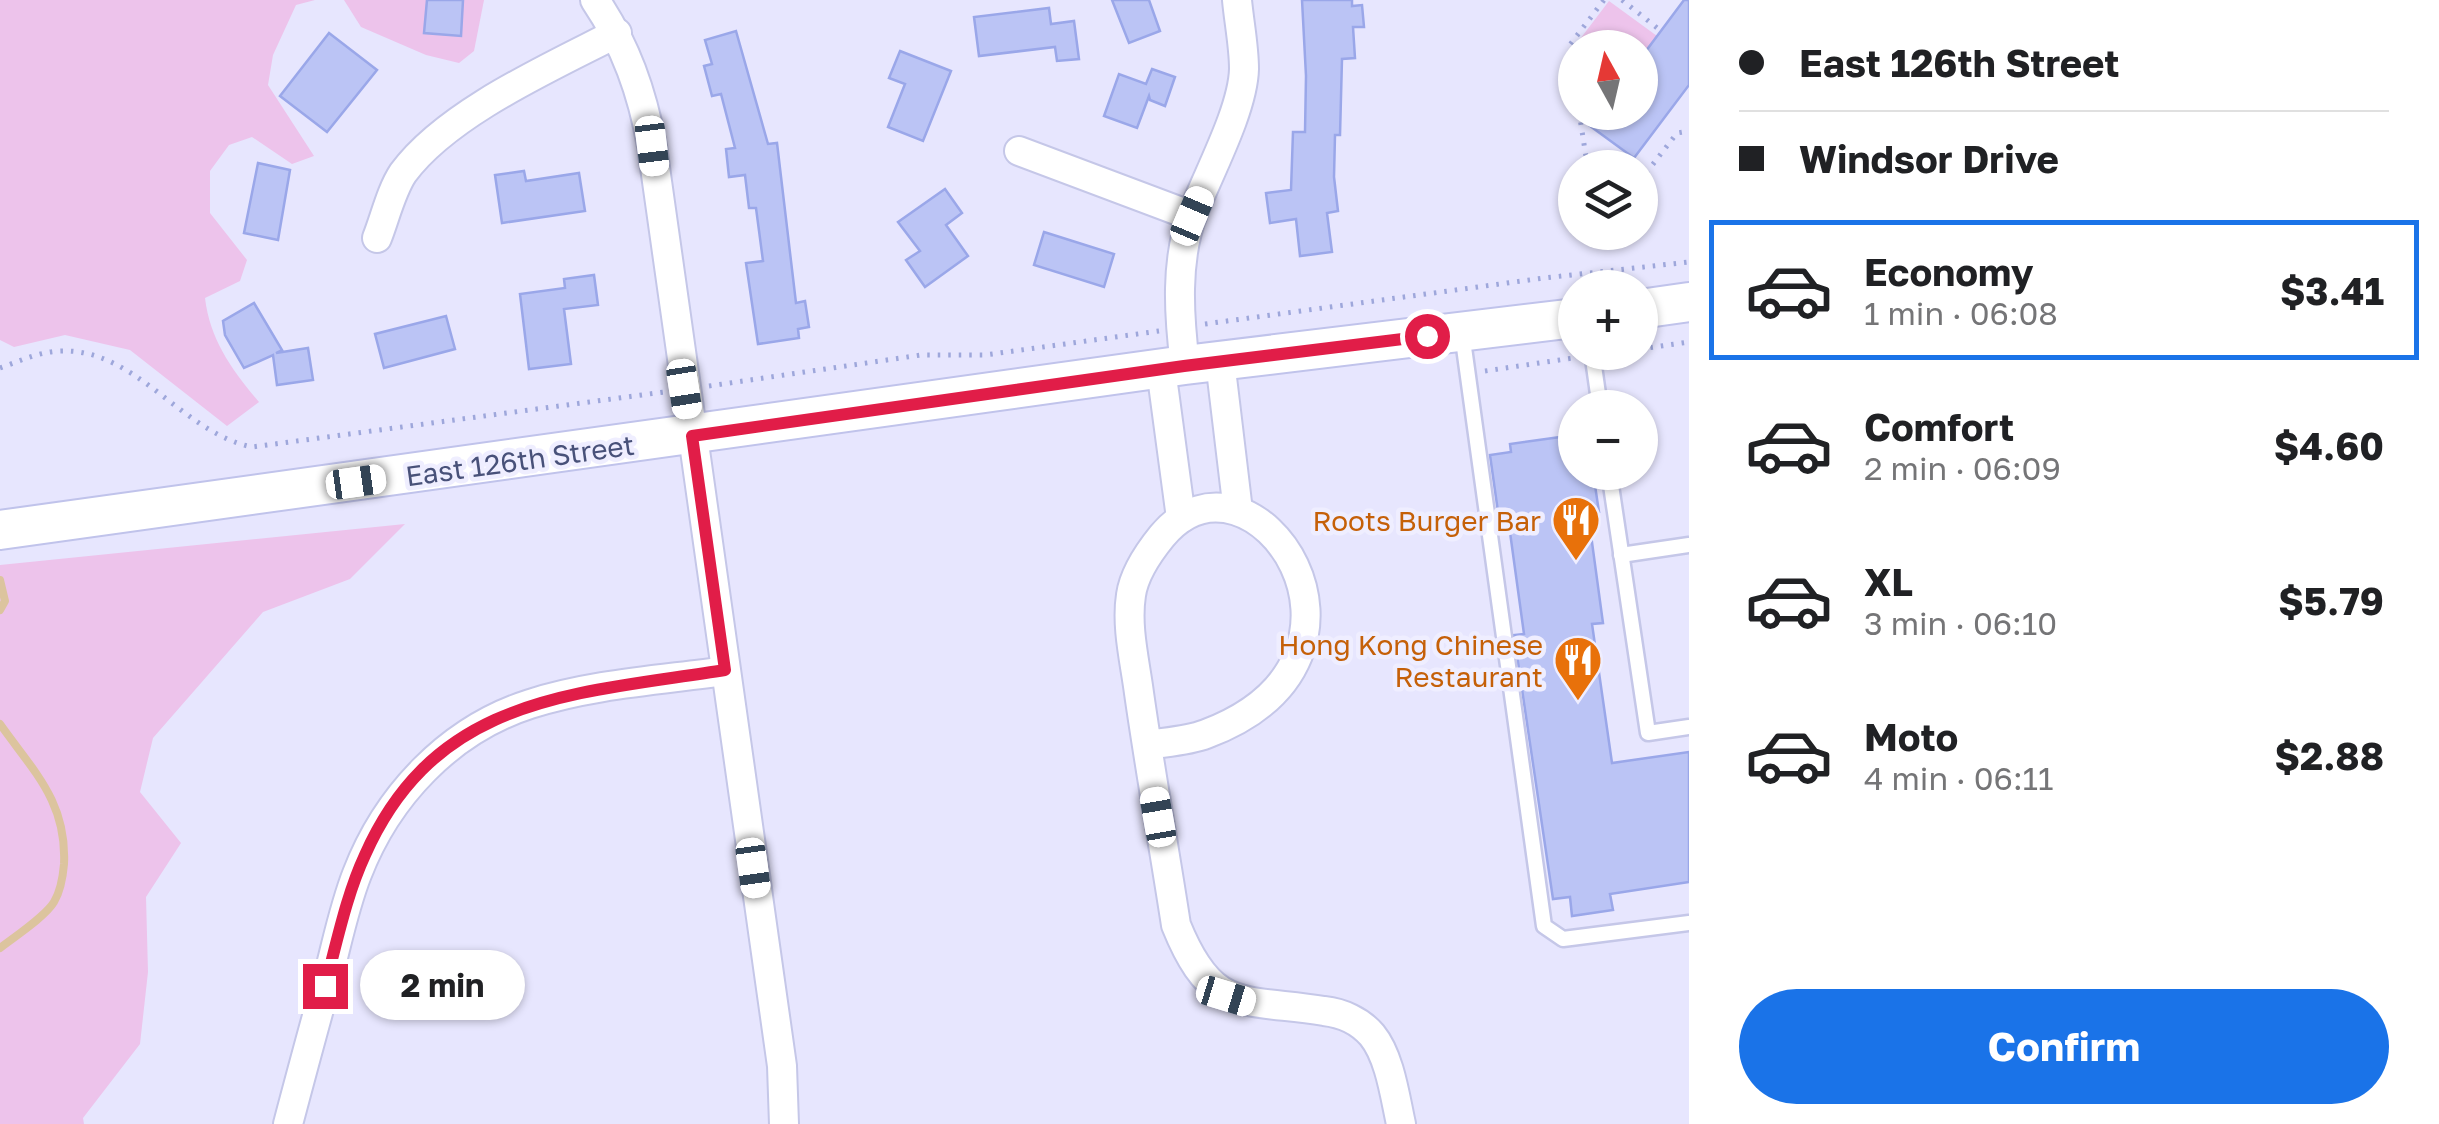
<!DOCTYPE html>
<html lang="en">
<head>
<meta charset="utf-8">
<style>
  :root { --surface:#fff; --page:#f6f6f6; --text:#202124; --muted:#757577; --line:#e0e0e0; --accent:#1a73e8 }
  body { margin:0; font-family:"Golos Text",sans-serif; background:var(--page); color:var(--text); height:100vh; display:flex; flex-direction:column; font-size:38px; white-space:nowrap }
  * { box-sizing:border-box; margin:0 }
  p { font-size:32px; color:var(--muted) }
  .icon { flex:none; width:55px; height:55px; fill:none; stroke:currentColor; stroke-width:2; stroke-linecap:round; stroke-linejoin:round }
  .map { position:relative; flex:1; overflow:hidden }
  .side { display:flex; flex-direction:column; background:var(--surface); width:750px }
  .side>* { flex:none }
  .top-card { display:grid; align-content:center; height:220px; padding:0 50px; background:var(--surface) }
  .needle { width:65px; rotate:352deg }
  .buttons { position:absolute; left:1558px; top:30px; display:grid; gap:20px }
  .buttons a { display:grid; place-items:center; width:100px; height:100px; border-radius:50%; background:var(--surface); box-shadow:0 2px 8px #0004; font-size:50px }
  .end { position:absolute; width:45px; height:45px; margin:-22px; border:12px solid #e11d48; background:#fff; box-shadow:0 0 0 5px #fff }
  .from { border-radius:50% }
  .bubble { position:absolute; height:70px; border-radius:35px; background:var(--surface); box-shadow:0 2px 8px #0004; font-size:32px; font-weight:700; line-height:70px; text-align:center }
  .car { position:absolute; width:30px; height:60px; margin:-30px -15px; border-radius:12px; box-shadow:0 0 8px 2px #0007; background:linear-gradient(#fff 24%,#345 0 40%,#fff 0 76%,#345 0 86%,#fff 0) }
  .top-card b { display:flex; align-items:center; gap:35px; height:95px; font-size:38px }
  .top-card b+b { border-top:2px solid var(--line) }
  .top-card i { width:25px; height:25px; background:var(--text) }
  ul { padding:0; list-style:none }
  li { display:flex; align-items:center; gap:30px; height:140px; margin:0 20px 15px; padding:0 30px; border:5px solid transparent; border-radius:0px }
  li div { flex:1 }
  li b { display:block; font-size:38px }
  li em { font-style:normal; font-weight:700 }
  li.selected { border-color:var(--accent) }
  li>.icon { width:90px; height:90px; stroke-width:1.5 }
  .action { display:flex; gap:20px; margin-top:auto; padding:20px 50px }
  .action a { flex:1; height:115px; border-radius:60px; background:var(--accent); color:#fff; font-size:40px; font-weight:700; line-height:115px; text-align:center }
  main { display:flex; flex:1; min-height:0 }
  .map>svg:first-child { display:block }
  .green { fill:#edc3eb }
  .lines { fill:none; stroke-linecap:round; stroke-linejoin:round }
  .stream { stroke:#dcc49e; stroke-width:8 }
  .building { fill:#bbc4f5; stroke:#9aa7e9; stroke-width:2.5 }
  .lane-casing { stroke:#c5c7e8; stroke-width:19 }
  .street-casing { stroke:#c5c7e8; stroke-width:32 }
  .secondary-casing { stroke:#c0c3eb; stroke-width:42 }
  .path { stroke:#9ea7db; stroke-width:5; stroke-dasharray:2.5 8; stroke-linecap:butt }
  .lane { stroke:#fff; stroke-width:14 }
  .street { stroke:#fff; stroke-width:28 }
  .secondary { stroke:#fff; stroke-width:38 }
  .route { stroke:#e11d48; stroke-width:12 }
  .labels { text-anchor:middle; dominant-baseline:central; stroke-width:9; stroke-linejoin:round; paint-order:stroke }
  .street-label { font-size:28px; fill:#485179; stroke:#efeeff }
  .food-label { font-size:28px; fill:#c56008; stroke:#efeeff; text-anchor:end }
</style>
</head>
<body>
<main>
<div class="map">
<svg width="1689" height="1124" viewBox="0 0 1689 1124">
  <rect width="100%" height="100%" fill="#e7e6fe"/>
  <!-- green -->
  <g class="green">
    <path d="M0,0H315L296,5L273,55L268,85L314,156L292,164L252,137L229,145L210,171V213L247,260L240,281L205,298C210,340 232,370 259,402L227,426L130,350L65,335L14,347L0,340Z"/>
    <polygon points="344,0 484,0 474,51 459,63 426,55 361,27"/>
    <polygon points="1609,1 1657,36 1640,59 1640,48 1575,48 1575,57 1574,47"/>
    <polygon points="405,524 350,579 263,612 153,738 140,792 181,843 146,897 148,972 140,1044 83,1118 84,1124 0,1124 0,565"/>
  </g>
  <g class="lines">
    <!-- stream -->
    <g class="stream">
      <polyline points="0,580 5,601 0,610"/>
      <path d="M0,724C34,772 67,802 64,864C63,876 60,892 54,902C45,917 14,937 0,948"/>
    </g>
  </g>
  <!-- building -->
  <g class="building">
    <polygon points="427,0 463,0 461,36 424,33"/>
    <polygon points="1112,0 1149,0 1160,31 1129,43"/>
    <polygon points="1302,0 1352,0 1352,6 1362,5 1364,27 1353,27 1355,58 1342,59 1340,135 1335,135 1334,177 1338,211 1327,213 1332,252 1300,256 1296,219 1270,223 1266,193 1291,190 1293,132 1305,132 1306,76"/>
    <polygon points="1684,0 1689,0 1689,85 1634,158 1590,126 1600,112 1640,112 1640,59"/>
    <polygon points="1049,8 1051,24 1074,21 1079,59 1057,61 1055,47 979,56 974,17"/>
    <polygon points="736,31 768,144 777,143 796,303 805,301 809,327 798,329 799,338 758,344 746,263 763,261 756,208 749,208 745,175 729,177 726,149 735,148 721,94 712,96 704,66 712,64 705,40"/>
    <polygon points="329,33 377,70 327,132 280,96"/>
    <polygon points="900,51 951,71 923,141 888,127 905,84 889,78"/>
    <polygon points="1152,69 1175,77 1165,106 1150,100 1149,96 1137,128 1104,116 1119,74 1146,84"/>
    <polygon points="258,163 290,170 278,240 244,233"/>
    <polygon points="524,171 526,181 579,173 585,211 502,223 495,175"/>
    <polygon points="945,189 962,213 946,225 968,256 925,287 906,260 920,251 898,222"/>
    <polygon points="1044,232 1114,254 1104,287 1034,265"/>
    <polygon points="594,275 598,305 564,309 571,364 529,369 520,294 565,288 564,279"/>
    <polygon points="254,303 282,350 276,353 308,348 313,380 277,385 273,355 244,368 225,335 223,321"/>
    <polygon points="446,316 455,349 384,368 375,334"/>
    <polygon points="1575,435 1575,472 1593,472 1599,512 1588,513 1603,623 1592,624 1612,763 1689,752 1689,882 1610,894 1613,910 1572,916 1570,897 1553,899 1514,635 1524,634 1509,525 1500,526 1490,455 1511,452 1510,444"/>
  </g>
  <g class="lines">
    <!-- lane casing -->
    <g class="lane-casing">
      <g id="lane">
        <polyline points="1462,333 1544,926 1563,939 1689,923"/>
        <polyline points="1592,352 1600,408"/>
        <polyline points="1609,472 1648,733 1689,727"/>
        <polyline points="1621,555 1689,545"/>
      </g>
    </g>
    <!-- street casing -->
    <g class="street-casing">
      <g id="street">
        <path d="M595,0C626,46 642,92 652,146L782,1066L784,1124"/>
        <polyline points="1019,151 1192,216"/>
        <path d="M377,238C385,218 391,191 403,173C447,113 551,67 617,33"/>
        <polyline points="1220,361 1238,511"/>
        <path d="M1185,365C1179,316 1175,261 1193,213C1208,174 1243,110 1244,69C1244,46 1239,22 1237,0"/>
        <polyline points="1161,369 1181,518"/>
        <path d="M1147,745C1166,742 1188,741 1206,734C1410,657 1252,428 1162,536C1149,552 1134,574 1131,595C1126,627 1135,662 1139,693C1150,770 1164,847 1176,925C1212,1014 1242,998 1324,1011C1342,1013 1360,1021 1372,1035C1390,1057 1395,1097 1401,1124"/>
        <path d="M288,1124C301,1075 314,1026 328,977C337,943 344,907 357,874C387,796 449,730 530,704C592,684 661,680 725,671"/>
      </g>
    </g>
    <!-- secondary casing -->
    <g class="secondary-casing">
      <g id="secondary">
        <polyline points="1640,309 1689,302"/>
        <polyline points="0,530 1185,365 1575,318"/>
      </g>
    </g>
    <!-- path -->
    <g class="path">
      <polyline points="1622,0 1661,31"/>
      <polyline points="1575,85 1569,46 1604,0"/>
      <polyline points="1579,112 1587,163 1593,168"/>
      <polyline points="1640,181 1677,133 1689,131"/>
      <polyline points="1205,324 1544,278 1689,262"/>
      <polyline points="1640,349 1689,342"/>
      <path d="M0,368C20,361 38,352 60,351C137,348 180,432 252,447L664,392"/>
      <polyline points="1485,371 1573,358"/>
      <polyline points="709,386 921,355 985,355 1159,331"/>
    </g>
    <!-- lane -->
    <use href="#lane" class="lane"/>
    <!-- street -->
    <use href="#street" class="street"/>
    <!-- secondary -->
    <use href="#secondary" class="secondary"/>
  </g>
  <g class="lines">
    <!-- route -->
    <path class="route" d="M325,986C337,942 346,896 365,855C436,695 575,694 725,670L692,436L1184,366L1427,336"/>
  </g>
  <!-- icons -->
  <defs>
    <g id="restaurant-pin" transform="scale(2.5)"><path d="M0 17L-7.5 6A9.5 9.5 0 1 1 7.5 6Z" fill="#e8710a" stroke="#efeeff"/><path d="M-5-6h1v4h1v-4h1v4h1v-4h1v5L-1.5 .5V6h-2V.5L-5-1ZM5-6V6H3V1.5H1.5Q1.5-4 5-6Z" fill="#fff"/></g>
  </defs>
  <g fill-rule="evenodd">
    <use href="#restaurant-pin" x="1576" y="520"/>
    <use href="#restaurant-pin" x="1578" y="660"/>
  </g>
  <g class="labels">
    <!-- street labels -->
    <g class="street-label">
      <text transform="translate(520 460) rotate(-8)">East 126th Street</text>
    </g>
    <!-- food labels -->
    <g class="food-label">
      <text x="1541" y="520">Roots Burger Bar</text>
      <text x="1543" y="644">Hong Kong Chinese<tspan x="1543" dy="32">Restaurant</tspan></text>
    </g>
  </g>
</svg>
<div class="buttons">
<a><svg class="needle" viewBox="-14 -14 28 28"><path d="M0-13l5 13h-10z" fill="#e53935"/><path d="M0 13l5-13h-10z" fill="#757577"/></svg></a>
<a><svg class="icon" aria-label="layers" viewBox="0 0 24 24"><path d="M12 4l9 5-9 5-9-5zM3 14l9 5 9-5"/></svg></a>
<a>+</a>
<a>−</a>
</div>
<i class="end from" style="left:1427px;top:336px"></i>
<i class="end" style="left:325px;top:986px"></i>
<div class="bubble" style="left:360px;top:950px;width:165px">2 min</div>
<i class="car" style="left:652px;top:146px;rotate:173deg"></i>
<i class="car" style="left:1192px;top:216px;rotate:23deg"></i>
<i class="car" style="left:684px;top:389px;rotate:171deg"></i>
<i class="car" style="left:356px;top:482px;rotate:82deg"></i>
<i class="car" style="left:1158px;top:817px;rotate:350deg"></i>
<i class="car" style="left:753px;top:868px;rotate:172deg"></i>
<i class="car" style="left:1226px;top:996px;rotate:107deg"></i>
</div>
<section class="side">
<div class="top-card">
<b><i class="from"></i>East 126th Street</b>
<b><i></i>Windsor Drive</b>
</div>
<ul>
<li class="selected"><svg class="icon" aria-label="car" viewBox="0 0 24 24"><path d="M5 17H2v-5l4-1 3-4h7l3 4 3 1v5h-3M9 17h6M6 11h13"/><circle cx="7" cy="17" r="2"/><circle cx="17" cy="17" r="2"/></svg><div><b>Economy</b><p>1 min · 06:08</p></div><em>$3.41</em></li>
<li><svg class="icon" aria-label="car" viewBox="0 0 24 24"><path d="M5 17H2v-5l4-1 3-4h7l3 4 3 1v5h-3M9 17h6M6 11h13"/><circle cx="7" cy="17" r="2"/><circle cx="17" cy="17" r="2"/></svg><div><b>Comfort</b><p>2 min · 06:09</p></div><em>$4.60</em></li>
<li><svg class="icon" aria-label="car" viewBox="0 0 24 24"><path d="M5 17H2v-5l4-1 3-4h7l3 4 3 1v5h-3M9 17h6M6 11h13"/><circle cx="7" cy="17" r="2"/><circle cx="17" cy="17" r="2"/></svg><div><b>XL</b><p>3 min · 06:10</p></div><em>$5.79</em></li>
<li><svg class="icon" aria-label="car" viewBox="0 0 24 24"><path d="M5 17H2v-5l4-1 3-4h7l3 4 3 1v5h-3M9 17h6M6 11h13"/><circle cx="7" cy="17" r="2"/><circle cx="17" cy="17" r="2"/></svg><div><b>Moto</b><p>4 min · 06:11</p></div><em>$2.88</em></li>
</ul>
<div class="action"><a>Confirm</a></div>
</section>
</main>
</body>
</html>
